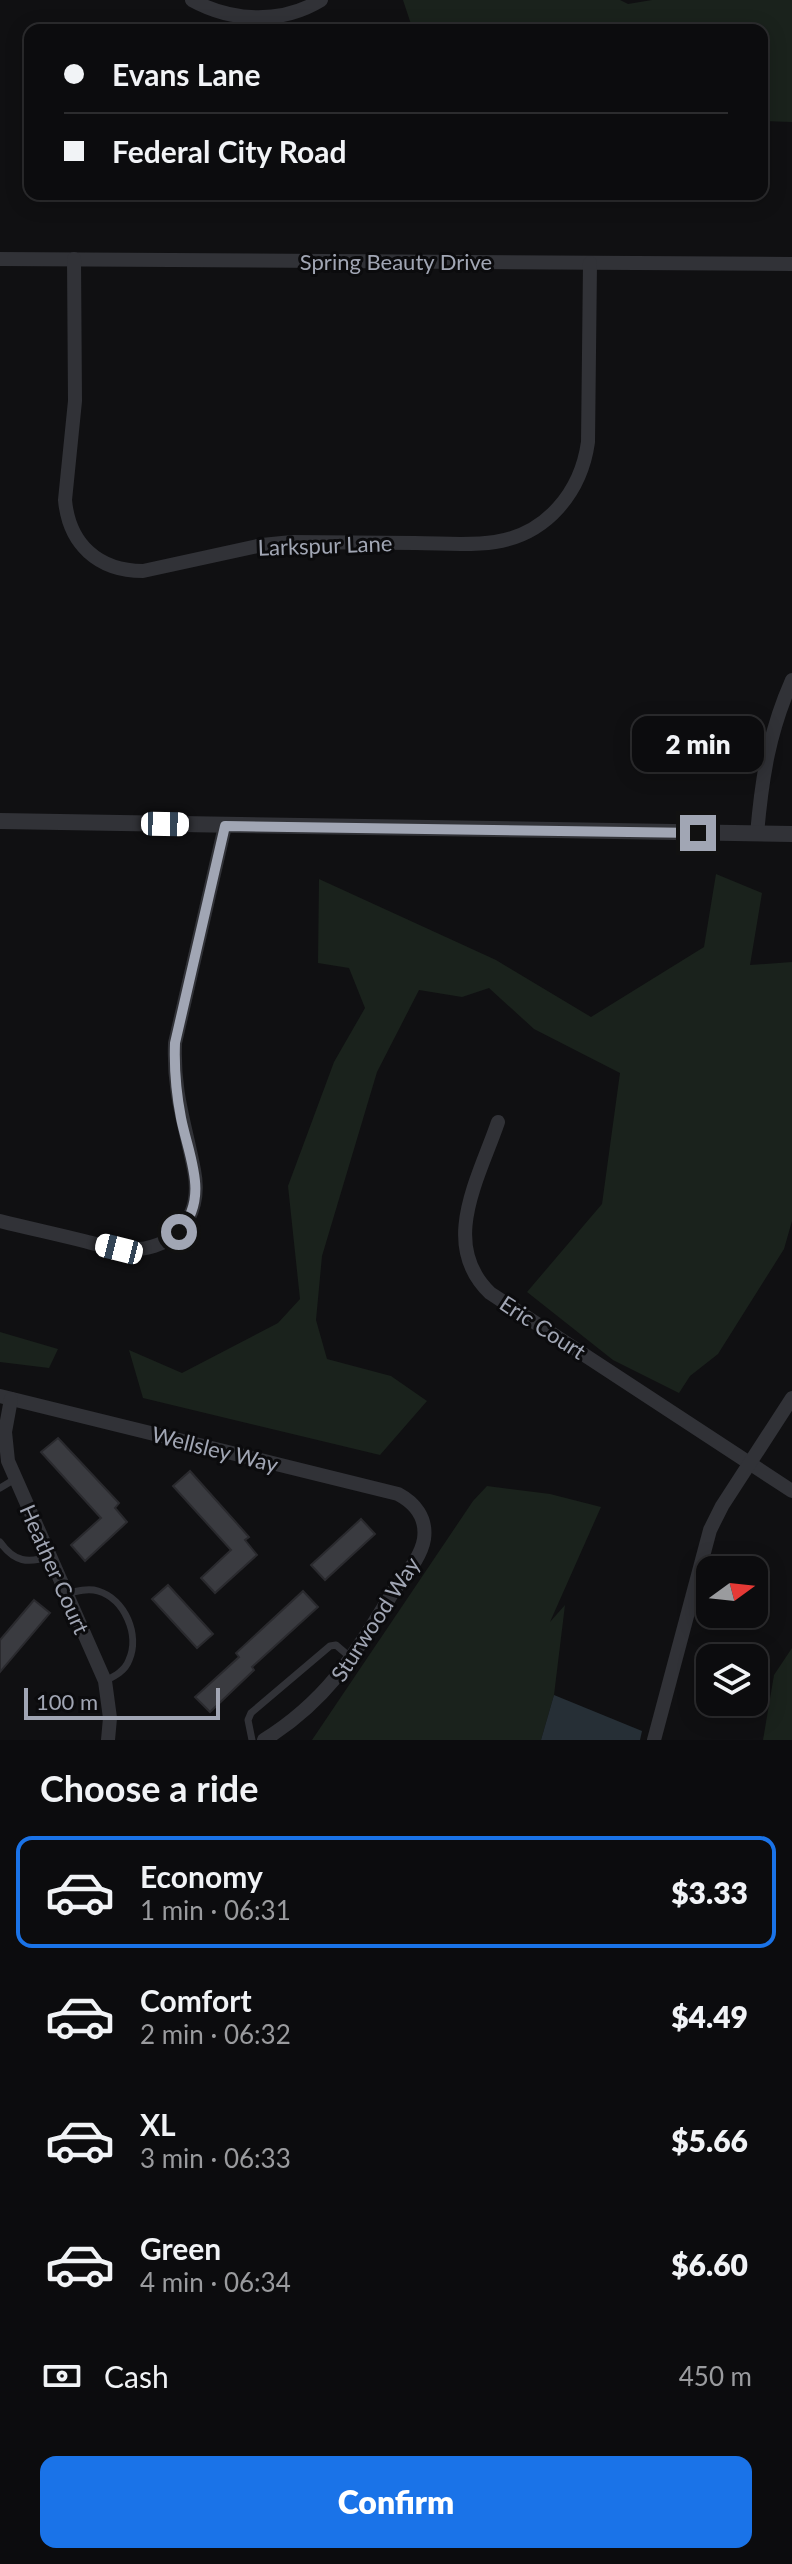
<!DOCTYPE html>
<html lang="en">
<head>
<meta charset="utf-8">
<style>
  :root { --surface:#0c0c0e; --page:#1a1a1c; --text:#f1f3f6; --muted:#9a9b9e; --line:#2c2c2e; --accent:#1a73e8 }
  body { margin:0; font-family:Lato,sans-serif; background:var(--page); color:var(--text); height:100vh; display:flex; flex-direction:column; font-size:30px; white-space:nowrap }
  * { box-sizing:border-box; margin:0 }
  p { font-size:26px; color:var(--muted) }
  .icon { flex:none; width:44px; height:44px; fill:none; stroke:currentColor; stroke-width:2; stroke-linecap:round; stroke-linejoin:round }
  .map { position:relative; height:1740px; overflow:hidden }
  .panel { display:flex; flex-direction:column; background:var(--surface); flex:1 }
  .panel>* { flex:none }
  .banner { position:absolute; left:24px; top:24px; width:744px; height:176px; border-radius:16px; box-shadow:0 4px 20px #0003,0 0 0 2px var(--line); display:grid; align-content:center; height:176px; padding:0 40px; background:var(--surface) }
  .needle { width:52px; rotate:75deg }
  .tools { position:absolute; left:696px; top:1556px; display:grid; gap:16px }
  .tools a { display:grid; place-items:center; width:72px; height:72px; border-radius:16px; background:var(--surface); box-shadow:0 4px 20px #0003,0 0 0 2px var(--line); font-size:40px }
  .scale { position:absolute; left:24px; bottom:20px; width:196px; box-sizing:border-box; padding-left:8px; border:4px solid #a1a6b4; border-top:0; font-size:22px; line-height:28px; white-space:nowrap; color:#a1a6b4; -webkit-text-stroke:6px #0b0b0d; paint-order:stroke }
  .end { position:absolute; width:36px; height:36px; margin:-18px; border:10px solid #a1a6b4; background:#111; box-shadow:0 0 0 4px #111 }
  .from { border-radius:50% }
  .bubble { position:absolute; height:56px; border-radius:16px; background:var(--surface); box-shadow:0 4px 20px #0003,0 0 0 2px var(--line); font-size:26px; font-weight:800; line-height:56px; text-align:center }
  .car { position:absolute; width:24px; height:48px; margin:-24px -12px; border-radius:10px; box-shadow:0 0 6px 2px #0007; background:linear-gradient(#fff 24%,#345 0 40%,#fff 0 76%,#345 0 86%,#fff 0) }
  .banner b { display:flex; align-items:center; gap:28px; height:76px; font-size:30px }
  .banner b+b { border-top:2px solid var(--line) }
  .banner i { width:20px; height:20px; background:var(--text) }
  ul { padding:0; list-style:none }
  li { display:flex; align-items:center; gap:24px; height:112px; margin:0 16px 12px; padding:0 24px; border:4px solid transparent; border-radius:16px }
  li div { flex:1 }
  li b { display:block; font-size:30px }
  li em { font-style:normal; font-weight:800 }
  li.current { border-color:var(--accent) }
  li>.icon { width:72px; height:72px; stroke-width:1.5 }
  h2 { padding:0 40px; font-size:36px; line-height:96px }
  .pay { display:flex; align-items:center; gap:20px; height:88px; padding:0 40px; font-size:30px }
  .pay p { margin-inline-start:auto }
  .primary-button { display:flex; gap:16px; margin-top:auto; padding:16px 40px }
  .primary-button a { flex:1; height:92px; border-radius:16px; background:var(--accent); color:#fff; font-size:32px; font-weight:800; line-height:92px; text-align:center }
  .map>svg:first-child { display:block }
  .green { fill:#1a221c }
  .water { fill:#262f36 }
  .building { fill:#3a3b40; stroke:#2a2a2e; stroke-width:2 }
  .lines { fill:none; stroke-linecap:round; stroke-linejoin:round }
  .service { stroke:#313237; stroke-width:7 }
  .minor { stroke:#313237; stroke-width:14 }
  .tertiary { stroke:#313237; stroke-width:16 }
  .route { stroke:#a1a6b4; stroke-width:10 }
  .labels { text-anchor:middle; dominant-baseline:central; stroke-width:6; stroke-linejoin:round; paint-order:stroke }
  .street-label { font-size:22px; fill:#a1a6b4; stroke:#0b0b0d }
</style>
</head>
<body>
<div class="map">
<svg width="792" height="1740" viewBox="0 0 792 1740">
  <rect width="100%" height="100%" fill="#101012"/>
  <!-- green -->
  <g class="green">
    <polygon points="403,0 620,0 628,4 652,0 792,0 792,122 762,121 762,30 413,30"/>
    <polygon points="716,874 762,893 750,965 792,962 792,1221 784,1249 718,1354 690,1376 679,1393 613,1360 527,1292 602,1204 620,1073 534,1029 489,988 462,997 419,990 377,1072 322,1256 316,1320 327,1359 391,1376 427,1401 380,1455 143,1398 129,1350 182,1373 278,1323 300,1299 288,1186 334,1062 365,1008 349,968 318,963 319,879 496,960 591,1017 704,947"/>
    <polygon points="0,1332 58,1349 49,1368 0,1362"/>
    <polygon points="487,1486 550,1494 601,1507 550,1622 565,1605 554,1695 541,1740 312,1740 473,1501"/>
    <polygon points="792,1648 792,1740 763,1740 774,1675"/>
  </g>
  <!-- water -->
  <polygon class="water" points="554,1695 642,1731 640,1740 541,1740"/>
  <!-- building -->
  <g class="building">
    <polygon points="58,1438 119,1503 115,1508 127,1522 85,1561 71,1545 101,1518 41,1452"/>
    <polygon points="190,1471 249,1537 245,1540 257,1555 215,1593 201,1578 231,1550 173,1486"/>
    <polygon points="361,1519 375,1534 325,1580 311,1565"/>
    <polygon points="168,1585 213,1634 197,1648 152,1599"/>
    <polygon points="303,1591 318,1607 252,1667 254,1670 210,1712 195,1697 239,1657 236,1653"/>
    <polygon points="34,1600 50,1613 0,1672 0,1640"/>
  </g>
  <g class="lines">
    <!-- service -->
    <g class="service">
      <polyline points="0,1488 15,1479"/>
      <path d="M0,1542C14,1562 28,1564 50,1556"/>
      <path d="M66,1594C77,1591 88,1588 98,1591C125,1599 140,1635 129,1660C125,1671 115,1676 105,1681"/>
      <polyline points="252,1740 248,1720 251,1713 330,1646 336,1645 350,1657"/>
    </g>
    <!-- minor -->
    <g class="minor">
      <path d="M192,0C232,22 282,24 321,0"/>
      <polyline points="0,259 792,264"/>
      <path d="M74,259L75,401L65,500C69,544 98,571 143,571L262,545L292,542C333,542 374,543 415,543C441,543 469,546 495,542C547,534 581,492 588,442L590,263"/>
      <path d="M757,834C762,777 769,732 792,680"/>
      <path d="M498,1122C479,1178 439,1244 490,1293L792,1491"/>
      <path d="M0,1221C28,1228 56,1234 84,1241C96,1244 108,1248 120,1249C171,1254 204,1220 194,1170C185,1123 173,1093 175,1043L225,826"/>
      <path d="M0,1396L398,1494C415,1503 427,1518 424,1539C421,1558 404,1576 393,1592C354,1655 329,1699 264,1740"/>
      <polyline points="11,1399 5,1432 8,1461 105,1681 110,1718 108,1740"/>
      <polyline points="654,1740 710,1530 722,1506 792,1398"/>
    </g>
    <!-- tertiary -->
    <polyline class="tertiary" points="0,821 792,834"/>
  </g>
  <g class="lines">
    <!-- route -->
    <path class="route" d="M179,1232C210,1197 189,1158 181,1118C176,1092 174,1069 175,1043L225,826L698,833"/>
  </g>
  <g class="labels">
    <!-- street labels -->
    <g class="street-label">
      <text x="396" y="261">Spring Beauty Drive</text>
      <text transform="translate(325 545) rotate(-2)">Larkspur Lane</text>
      <text transform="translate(543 1327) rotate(33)">Eric Court</text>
      <text transform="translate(215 1449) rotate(14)">Wellsley Way</text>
      <text transform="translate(55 1569) rotate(66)">Heather Court</text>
      <text transform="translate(375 1619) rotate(-57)">Sturwood Way</text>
    </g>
  </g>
</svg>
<div class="tools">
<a><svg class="needle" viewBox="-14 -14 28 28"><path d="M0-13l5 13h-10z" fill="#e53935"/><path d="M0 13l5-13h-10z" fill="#9a9b9e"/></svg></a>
<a><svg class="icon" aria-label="layers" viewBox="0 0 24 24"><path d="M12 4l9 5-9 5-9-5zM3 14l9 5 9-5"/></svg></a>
</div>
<div class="scale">100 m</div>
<i class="end from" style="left:179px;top:1232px"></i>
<i class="end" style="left:698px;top:833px"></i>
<div class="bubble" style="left:632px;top:716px;width:132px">2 min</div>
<i class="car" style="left:165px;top:824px;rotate:91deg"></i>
<i class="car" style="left:119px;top:1249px;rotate:284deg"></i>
<div class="banner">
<b><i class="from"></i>Evans Lane</b>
<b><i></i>Federal City Road</b>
</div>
</div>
<section class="panel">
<h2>Choose a ride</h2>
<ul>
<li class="current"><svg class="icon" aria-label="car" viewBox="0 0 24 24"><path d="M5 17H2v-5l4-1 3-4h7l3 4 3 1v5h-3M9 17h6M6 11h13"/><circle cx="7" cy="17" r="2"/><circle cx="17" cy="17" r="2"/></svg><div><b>Economy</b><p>1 min · 06:31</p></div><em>$3.33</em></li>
<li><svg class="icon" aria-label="car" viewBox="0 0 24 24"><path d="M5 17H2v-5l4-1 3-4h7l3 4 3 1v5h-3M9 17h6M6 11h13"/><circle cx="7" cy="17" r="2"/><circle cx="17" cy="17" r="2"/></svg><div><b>Comfort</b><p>2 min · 06:32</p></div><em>$4.49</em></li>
<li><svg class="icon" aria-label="car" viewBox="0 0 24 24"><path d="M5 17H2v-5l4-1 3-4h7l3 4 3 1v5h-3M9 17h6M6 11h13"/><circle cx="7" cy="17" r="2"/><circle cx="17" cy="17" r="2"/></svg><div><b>XL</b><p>3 min · 06:33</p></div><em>$5.66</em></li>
<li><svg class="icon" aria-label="car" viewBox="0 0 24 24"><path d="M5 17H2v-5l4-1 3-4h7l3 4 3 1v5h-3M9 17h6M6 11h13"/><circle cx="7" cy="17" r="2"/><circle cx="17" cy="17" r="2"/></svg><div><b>Green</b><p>4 min · 06:34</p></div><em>$6.60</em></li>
</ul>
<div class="pay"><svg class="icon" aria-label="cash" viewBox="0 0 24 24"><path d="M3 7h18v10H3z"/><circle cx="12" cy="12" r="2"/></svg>Cash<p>450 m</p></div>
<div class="primary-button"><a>Confirm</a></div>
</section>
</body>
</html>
